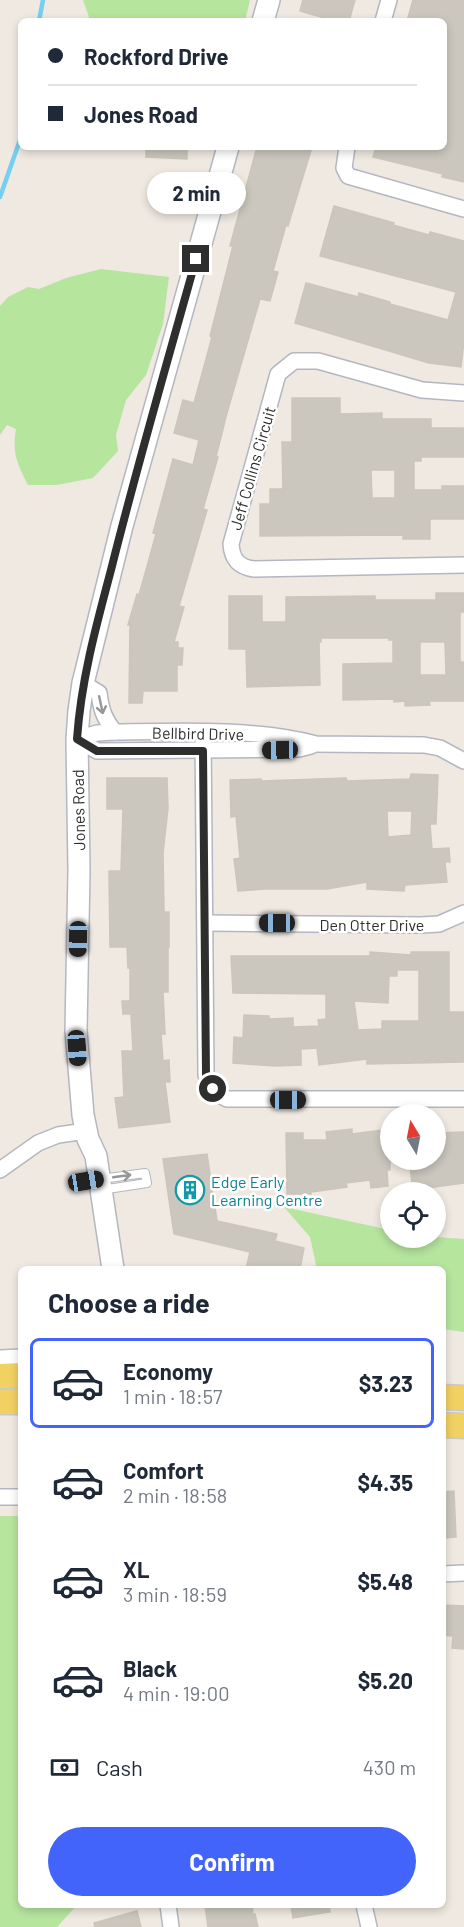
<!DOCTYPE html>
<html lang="en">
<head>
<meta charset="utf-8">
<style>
  :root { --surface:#fff; --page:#f2f2f3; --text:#1f2937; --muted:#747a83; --line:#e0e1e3; --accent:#4264fb }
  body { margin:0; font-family:Barlow,sans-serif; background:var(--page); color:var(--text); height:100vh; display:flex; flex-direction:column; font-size:22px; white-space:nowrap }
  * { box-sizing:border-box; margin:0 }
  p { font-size:20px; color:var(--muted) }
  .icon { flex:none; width:33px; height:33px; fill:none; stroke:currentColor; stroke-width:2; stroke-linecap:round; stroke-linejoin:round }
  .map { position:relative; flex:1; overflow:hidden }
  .sheet { position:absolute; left:18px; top:1266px; width:428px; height:642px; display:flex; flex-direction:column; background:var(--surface); border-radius:9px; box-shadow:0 3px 9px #0003 }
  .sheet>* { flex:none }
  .hud { position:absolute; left:18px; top:18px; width:429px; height:132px; border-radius:9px; box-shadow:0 3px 9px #0003; display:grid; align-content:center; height:132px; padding:0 30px; background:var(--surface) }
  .needle { width:39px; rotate:350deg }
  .tools { position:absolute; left:380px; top:1104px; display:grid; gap:12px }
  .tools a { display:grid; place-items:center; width:66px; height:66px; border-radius:50%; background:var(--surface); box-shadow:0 3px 9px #0003; font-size:30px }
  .end { position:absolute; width:27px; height:27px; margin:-14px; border:8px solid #2e2e2e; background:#fff; box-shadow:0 0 0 3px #fff }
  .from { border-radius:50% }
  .bubble { position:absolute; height:42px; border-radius:21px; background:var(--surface); box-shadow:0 3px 9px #0003; font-size:20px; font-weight:700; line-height:42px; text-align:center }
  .car { position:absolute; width:18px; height:36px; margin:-18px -9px; border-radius:8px; box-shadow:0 0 4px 2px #0007; background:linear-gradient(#222 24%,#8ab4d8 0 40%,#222 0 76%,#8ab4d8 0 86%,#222 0) }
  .hud b { display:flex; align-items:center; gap:21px; height:57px; font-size:22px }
  .hud b+b { border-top:2px solid var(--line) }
  .hud i { width:15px; height:15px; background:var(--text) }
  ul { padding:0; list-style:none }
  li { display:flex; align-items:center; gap:18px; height:90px; margin:0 12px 9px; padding:0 18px; border:3px solid transparent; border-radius:9px }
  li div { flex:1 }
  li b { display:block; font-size:22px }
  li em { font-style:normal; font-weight:700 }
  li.selected { border-color:var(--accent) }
  li>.icon { width:54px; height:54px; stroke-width:1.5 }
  h2 { padding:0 30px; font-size:27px; line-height:72px }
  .pay { display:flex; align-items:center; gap:15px; height:66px; padding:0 30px; font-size:22px }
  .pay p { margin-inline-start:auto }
  .action { display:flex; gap:12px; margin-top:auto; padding:12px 30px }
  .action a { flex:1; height:69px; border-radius:36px; background:var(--accent); color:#fff; font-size:24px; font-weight:700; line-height:69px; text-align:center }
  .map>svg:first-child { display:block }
  .green { fill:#b6e59e }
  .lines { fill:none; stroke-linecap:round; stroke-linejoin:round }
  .stream { stroke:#75cff0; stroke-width:4.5 }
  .building { fill:#cbc7bf; stroke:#cbc5ba; stroke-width:1.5; fill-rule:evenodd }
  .lane-casing { stroke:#b4b7c1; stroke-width:10 }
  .street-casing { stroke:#b4b7c1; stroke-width:18 }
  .secondary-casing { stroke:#b4b7c1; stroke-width:24 }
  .primary-casing { stroke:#c9c9c9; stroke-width:27 }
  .lane { stroke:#fff; stroke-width:8 }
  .street { stroke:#fff; stroke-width:15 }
  .secondary { stroke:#fff; stroke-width:21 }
  .primary { stroke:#f2d163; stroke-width:24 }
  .oneway { stroke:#969696 }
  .route { stroke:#2e2e2e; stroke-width:8 }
  .labels { text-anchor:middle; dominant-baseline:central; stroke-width:5; stroke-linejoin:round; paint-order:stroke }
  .street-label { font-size:16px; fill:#2e2e2e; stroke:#fff }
  .culture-label { font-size:16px; fill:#0d838f; stroke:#fff; text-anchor:start }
</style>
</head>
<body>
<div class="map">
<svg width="464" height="1927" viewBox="0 0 464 1927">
  <rect width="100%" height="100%" fill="#efe9e1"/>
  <!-- green -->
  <g class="green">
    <polygon points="83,0 250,0 245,21 85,21 89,17"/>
    <path d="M101,269L169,277L163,324L146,375L126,400L116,435L118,451L93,478L57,485H28C17,463 12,453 16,429L7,425L0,435V306L8,297L28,287L39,289L66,278Z"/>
    <polygon points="284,1207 390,1230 390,1238 435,1237 464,1239 464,1332 443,1329 442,1269 317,1269 310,1237"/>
    <polygon points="0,1516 21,1516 21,1905 77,1905 57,1927 0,1927"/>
  </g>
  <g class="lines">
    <!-- stream -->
    <g class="stream">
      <polyline points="39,21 43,0"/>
      <polyline points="0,197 21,137"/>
    </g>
  </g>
  <!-- building -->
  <g class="building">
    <polygon points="303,0 355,0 349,21 335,21 300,11"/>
    <polygon points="413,0 464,0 464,182 442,177 443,174 373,157 376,147 444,147 444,21 407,21"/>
    <polygon points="146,147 187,147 187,159 146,157"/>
    <polygon points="257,147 312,147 288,226 286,225 273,271 278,272 270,301 260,299 227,413 216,457 218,457 203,509 207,510 179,606 184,607 174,642 178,642 178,648 183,648 182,665 177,665 177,691 143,691 142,703 129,703 130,625 128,625 137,594 139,595 156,534 153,533 173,459 193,465 199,440 174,433 183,400 194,403 212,337 210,336 233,246 230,246"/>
    <polygon points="334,206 394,223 393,225 429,235 430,232 464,241 464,341 461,367 429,363 295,323 306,283 358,297 359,293 390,302 390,304 448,320 456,292 320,256"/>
    <path d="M292,398H340V414L382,413V419H431V428H464V457H421V461H414V490H442V486H464V519H430V539H403V535L260,536V504H270V489H283L282,442H292ZM371,470H395V498H372Z"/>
    <path d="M436,593H464V612H460V662H464V701H429L430,705L405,706V701L394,702V699L343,700V664L393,663V640H389V638H321V642H319L320,685L247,687L246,649H229V596H262V622H286V597L375,596V600H436ZM420,642H445L446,675H420Z"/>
    <path d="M411,774L438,775L436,824H430L432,849L449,848L450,862H445L447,882L405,885L404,891L367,889V882L327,889H265L238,891L234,859L240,858L236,816L231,817L230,780L261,779V781L346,778L347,781L410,779ZM387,811H412L411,835L388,837Z"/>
    <polygon points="107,778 167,778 168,808 163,853 164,912 169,912 169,947 168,947 168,992 163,992 165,1034 161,1034 163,1061 169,1060 170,1082 165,1082 170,1122 119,1128 115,1098 124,1097 122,1051 133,1051 131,1014 123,1014 122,1001 130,1001 130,968 128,968 127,947 110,947 109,871 121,871 123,809 107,809"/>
    <path d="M370,952L411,955V952H449V1012H464V1062L367,1064V1059L319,1065L317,1048L301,1049V1065L275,1066L233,1063L234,1037L243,1038L244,1015L269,1016V1019L293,1018V1027L319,1026L318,1020L326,1019V994L233,993L231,956H370ZM397,970H419V1021H382V1029L358,1030L354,1001L388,1003L389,976H397Z"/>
    <polygon points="352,1129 352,1134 390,1129 390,1170 387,1170 388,1186 371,1188 370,1180 346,1183 347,1187 311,1192 311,1194 287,1194 286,1133 303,1133 303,1140 327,1140 326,1132"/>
    <polygon points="464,1132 464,1183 413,1190 409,1160 435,1160 435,1133"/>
    <polygon points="207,1154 217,1221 277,1234 275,1241 304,1248 300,1269 246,1269 250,1252 174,1234 163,1159"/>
    <polygon points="454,1491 456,1537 442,1538 442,1492"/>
    <polygon points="442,1605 464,1606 464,1649 452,1648 453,1636 442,1635"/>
    <polygon points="205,1905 252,1905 253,1915 255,1914 258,1927 208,1927"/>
    <polygon points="291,1905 329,1905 330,1912 293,1918"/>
    <polygon points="137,1911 141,1927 95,1927 94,1923"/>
  </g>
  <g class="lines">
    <!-- lane casing -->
    <g class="lane-casing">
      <polyline id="lane" points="86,1181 145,1173 147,1183 101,1190"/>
    </g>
    <!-- street casing -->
    <g class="street-casing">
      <g id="street">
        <polyline points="383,21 389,0"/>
        <polyline points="347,147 344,168 348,176 464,209"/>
        <path d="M464,393L422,390L318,361H294L278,374L231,544C232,559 238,567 254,569L464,565"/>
        <path d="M83,683L99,693C101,709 104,719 115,732"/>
        <path d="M203,733L206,1075C210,1086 216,1094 227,1099H464"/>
        <path d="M77,739L97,733L115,732C177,731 257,728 316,744L424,745L440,748L464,761"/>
        <polyline points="77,739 97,751 299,749 311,746"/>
        <polyline points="206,923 421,925 439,924 464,913"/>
        <polyline points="0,1170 38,1143 58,1135 86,1131"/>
        <polyline points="0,1497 21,1497"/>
        <polyline points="442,1574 464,1573"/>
        <polyline points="168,1905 171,1927"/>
        <polyline points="364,1905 369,1927"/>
      </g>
    </g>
    <!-- secondary casing -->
    <g class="secondary-casing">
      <g id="secondary">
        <polyline points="263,21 269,0"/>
        <polyline points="113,1269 96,1156 88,1139 83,1115 76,1031 79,870 77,739 79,711 83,683 122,526 228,147"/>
        <polyline points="0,1361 21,1360"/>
      </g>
    </g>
    <!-- primary casing -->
    <g class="primary-casing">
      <g id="primary">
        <polyline points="0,1376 21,1375"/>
        <polyline points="442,1397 464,1398"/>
        <polyline points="0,1402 21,1402"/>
        <polyline points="442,1425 464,1426"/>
      </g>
    </g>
    <!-- lane -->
    <use href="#lane" class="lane"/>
    <!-- street -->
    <use href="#street" class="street"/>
    <!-- secondary -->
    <use href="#secondary" class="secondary"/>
    <!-- primary -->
    <use href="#primary" class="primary"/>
  </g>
  <!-- one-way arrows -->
  <defs><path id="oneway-shaft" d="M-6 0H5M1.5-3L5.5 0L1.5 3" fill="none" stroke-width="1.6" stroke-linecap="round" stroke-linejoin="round" transform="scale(1.5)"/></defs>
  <g class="oneway">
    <use href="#oneway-shaft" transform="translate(101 705) rotate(78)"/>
    <use href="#oneway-shaft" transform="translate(122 1176) rotate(-8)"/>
  </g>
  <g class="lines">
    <!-- route -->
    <path class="route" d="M196,259C167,363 137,466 111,570C96,626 81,681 77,739L97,751H203L206,1075L208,1082L213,1089"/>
  </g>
  <!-- icons -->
  <defs>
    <g id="building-ring" transform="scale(1.5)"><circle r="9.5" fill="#fff" stroke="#0f9aa8" stroke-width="1.5"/><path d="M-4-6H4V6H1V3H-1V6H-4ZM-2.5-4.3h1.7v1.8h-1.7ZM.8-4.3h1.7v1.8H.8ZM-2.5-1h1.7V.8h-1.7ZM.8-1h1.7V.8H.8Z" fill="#0f9aa8"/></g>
  </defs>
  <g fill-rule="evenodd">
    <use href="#building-ring" x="190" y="1190"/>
  </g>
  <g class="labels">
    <!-- street labels -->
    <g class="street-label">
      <text transform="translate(252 468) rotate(-74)">Jeff Collins Circuit</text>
      <text transform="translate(198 733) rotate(1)">Bellbird Drive</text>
      <text transform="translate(78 810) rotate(-91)">Jones Road</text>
      <text x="372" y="924">Den Otter Drive</text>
    </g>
    <!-- culture labels -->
    <g class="culture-label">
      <text x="211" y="1181">Edge Early<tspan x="211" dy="18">Learning Centre</tspan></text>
    </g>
  </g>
</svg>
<div class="tools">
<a><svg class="needle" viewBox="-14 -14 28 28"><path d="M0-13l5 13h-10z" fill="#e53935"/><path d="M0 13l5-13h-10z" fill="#747a83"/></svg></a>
<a><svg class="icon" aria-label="locate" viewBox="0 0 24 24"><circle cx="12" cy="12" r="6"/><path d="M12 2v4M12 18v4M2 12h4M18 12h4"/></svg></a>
</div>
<i class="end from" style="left:213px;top:1089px"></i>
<i class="end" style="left:196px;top:259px"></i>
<div class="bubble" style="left:147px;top:172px;width:99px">2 min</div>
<i class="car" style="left:280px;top:750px;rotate:269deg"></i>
<i class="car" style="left:277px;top:923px;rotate:270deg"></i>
<i class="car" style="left:78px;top:939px;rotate:181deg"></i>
<i class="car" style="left:77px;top:1048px;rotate:176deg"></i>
<i class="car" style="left:288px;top:1100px;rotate:90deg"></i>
<i class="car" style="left:86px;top:1181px;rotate:81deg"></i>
<div class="hud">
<b><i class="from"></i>Rockford Drive</b>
<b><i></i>Jones Road</b>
</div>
<section class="sheet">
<h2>Choose a ride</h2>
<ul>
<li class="selected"><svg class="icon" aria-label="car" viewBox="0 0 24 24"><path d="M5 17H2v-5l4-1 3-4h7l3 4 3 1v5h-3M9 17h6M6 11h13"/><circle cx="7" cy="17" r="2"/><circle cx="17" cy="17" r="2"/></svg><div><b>Economy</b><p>1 min · 18:57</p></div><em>$3.23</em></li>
<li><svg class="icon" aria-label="car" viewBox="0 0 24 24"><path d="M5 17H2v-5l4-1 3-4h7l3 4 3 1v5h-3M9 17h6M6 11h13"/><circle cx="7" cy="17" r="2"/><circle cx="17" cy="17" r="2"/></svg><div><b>Comfort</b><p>2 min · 18:58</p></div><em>$4.35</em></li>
<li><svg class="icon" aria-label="car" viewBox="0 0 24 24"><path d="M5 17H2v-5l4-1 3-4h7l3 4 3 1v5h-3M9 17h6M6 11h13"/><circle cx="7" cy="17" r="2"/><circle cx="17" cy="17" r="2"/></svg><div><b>XL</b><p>3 min · 18:59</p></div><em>$5.48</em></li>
<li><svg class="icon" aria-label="car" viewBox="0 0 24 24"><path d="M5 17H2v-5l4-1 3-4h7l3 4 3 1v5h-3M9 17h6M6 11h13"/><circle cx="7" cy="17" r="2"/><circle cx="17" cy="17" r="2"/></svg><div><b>Black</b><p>4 min · 19:00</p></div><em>$5.20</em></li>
</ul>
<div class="pay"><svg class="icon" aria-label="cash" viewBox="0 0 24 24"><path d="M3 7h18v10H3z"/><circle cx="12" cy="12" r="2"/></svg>Cash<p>430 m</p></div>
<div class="action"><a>Confirm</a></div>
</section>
</div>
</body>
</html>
